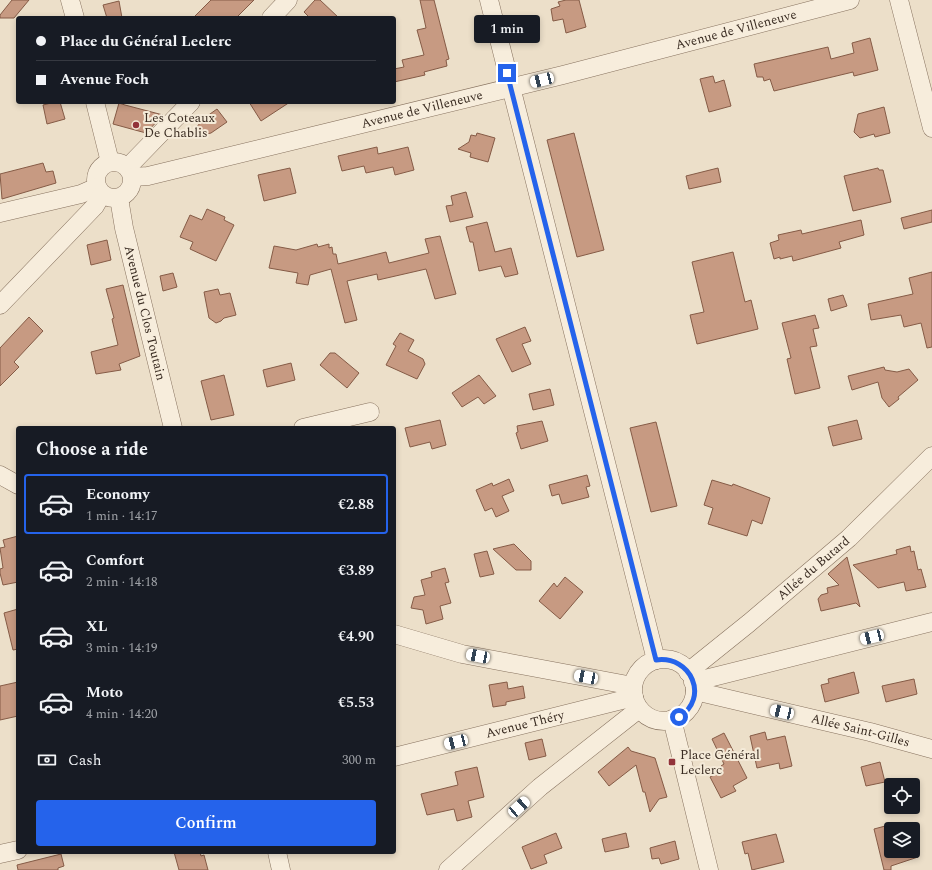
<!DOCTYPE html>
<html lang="en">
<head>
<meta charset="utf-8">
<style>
  :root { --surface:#171b24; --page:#242831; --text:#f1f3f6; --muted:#9ea1a6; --line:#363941; --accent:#2563eb }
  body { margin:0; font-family:Spectral,serif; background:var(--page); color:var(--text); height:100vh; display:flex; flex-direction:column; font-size:15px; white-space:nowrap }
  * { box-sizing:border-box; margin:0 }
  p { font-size:13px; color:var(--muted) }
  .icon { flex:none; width:22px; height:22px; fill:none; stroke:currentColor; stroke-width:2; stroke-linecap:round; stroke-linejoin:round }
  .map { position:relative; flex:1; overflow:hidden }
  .drawer { position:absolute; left:16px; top:426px; width:380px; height:428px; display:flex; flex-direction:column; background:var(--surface); border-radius:4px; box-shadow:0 2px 6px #0003 }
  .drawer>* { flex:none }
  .guide { position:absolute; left:16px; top:16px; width:380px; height:88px; border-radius:4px; box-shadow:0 2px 6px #0003; display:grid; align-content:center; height:88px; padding:0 20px; background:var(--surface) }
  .controls { position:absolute; left:884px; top:778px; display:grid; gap:8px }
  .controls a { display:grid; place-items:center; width:36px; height:36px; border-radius:4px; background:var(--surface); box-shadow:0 2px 6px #0003; font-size:20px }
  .end { position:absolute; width:18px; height:18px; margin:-9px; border:5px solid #2563eb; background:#fff; box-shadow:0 0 0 2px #fff }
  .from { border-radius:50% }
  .bubble { position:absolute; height:28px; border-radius:4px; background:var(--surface); box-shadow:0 2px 6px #0003; font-size:13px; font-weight:600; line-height:28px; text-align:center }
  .car { position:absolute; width:12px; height:24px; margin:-12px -6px; border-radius:5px; box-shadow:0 0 3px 1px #0007; background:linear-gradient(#fff 24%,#345 0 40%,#fff 0 76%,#345 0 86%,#fff 0) }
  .guide b { display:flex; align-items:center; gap:14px; height:38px; font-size:15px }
  .guide b+b { border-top:1px solid var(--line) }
  .guide i { width:10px; height:10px; background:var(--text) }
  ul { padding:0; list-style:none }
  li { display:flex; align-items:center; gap:12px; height:60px; margin:0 8px 6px; padding:0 12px; border:2px solid transparent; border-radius:4px }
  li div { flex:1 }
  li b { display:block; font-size:15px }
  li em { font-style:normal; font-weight:600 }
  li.selected { border-color:var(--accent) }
  li>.icon { width:36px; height:36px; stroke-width:1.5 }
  h2 { padding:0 20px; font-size:18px; line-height:48px }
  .pay { display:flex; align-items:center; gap:10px; height:44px; padding:0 20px; font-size:15px }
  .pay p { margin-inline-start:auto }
  .action { display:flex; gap:8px; margin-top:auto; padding:8px 20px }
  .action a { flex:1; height:46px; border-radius:4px; background:var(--accent); color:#fff; font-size:16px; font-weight:600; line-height:46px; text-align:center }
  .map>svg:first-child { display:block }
  .building { fill:#c79a82; stroke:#855b46 }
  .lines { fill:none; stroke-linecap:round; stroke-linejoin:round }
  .street-casing { stroke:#87725f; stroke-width:19 }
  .street { stroke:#f7eddc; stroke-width:18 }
  .route { stroke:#2563eb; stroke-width:5 }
  .poi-dot { fill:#92333a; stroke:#f4ead8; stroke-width:1.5 }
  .labels { text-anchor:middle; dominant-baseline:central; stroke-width:4; stroke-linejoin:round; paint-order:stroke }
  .street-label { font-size:13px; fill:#392b21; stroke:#f4ead8 }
  .poi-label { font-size:13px; fill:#392b21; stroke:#f4ead8; text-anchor:start }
</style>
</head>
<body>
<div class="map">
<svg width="932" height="870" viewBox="0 0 932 870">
  <rect width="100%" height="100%" fill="#ecdfc9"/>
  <!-- building -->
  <g class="building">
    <polygon points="12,0 29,0 14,18 0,18 0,15"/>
    <polygon points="211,0 254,0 236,18 193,18"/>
    <polygon points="315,0 320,0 339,18 310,18 304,12"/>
    <polygon points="420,0 434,0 449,59 446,60 447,66 424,72 425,75 394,82 394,69 404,67 402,60 424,55 417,30 426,28"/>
    <polygon points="566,0 579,0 586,27 566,33 563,19 553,21 551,9 560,6 558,2"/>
    <polygon points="119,1 122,18 107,18 103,5"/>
    <polygon points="870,38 878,70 854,76 853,72 774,91 770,79 764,81 763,77 757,77 754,64 828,47 831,59 854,53 852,43"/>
    <polygon points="713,76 715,83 724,80 731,106 709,112 700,79"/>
    <polygon points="55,102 60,102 65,119 47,124 43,105"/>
    <polygon points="249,102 290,102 261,121"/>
    <polygon points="119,103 125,105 163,115 146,133 113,124"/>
    <polygon points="884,107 890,133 875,137 874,134 860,138 854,132 858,114"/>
    <polygon points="217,109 227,122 211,133 202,135 196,127 204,120 203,119"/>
    <polygon points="477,133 495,138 488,162 470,157 471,153 458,149 469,142 471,135 476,136"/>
    <polygon points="574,133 604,250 577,257 547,140"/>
    <polygon points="377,147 378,154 408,147 414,170 395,175 393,167 366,173 364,166 342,171 338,156"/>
    <polygon points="43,163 46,172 53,171 56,183 2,199 0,174"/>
    <polygon points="290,168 296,193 264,201 258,175"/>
    <polygon points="718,168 721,182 689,189 686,176"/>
    <polygon points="878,168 879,170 883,170 891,202 853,211 844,176"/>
    <polygon points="466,192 473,217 450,222 446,206 453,205 451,196"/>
    <polygon points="207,209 225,217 224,220 234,225 216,261 190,249 193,242 180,237 190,215 202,220"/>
    <polygon points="932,210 932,222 904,229 901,218"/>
    <polygon points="861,220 864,235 839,242 841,248 793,261 792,256 780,259 780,257 774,259 770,243 779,240 778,235 801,230 802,234"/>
    <polygon points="487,222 495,252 511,248 518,274 505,277 501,266 479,271 473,242 470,242 466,227"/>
    <polygon points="440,236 456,294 435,299 426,269 378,280 377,274 347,281 357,320 345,323 331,269 310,275 308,285 296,283 298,273 269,268 274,246 296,250 317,244 318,247 329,244 329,248 332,247 333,254 336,254 338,264 386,252 389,263 429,253 425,239"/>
    <polygon points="107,240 111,260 91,265 87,245"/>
    <polygon points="733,252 745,302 751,300 758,329 697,344 690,315 704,312 692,262"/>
    <polygon points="932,272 932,347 927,348 921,323 904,327 901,315 871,320 868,304 913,294 909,278"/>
    <polygon points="173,273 177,287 163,291 160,276"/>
    <polygon points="123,285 140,356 119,364 121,370 96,374 91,352 118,345 112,319 114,318 106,289"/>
    <polygon points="218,289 220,295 230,293 236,315 224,318 221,321 216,323 209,318 204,292"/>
    <polygon points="843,295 847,306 831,311 828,299"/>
    <polygon points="815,315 819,328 813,329 817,346 810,347 820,388 795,394 787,359 791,358 782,323"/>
    <polygon points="29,317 43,331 14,362 19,367 0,386 0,348"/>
    <polygon points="525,327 531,341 522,344 531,364 512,372 496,339"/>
    <polygon points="400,333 414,340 408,351 423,359 425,364 417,379 386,365 396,346 393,344"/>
    <polygon points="330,353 335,353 359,373 347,388 320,365"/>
    <polygon points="291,363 295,380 267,387 263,370"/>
    <polygon points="884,367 885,370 897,372 909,369 918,380 898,397 899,399 889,407 882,398 878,382 852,390 848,376"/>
    <polygon points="224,375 234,415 211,420 201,381"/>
    <polygon points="479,375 496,396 484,404 478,397 462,407 452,393"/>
    <polygon points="550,389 554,405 533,410 529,394"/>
    <polygon points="440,420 446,445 432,449 430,442 410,447 405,428"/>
    <polygon points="857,420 862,439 833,446 828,427"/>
    <polygon points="542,421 548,441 521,449 516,433 518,432 517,426"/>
    <polygon points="656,422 677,506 651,512 630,428"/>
    <polygon points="587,475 590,486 586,487 589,497 562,504 559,494 552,496 549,485"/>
    <polygon points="509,479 514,491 502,496 509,511 496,517 492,508 485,511 476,490 492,483 493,486"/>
    <polygon points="712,480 732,486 733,484 770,498 762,524 752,520 747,536 708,524 713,508 704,505"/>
    <polygon points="18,536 18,582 3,585 0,573 0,569 3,568 0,548 5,547 3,540"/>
    <polygon points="514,544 531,561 531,570 516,570 493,549"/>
    <polygon points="910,546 911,552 914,551 918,570 921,569 926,587 906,591 904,582 878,588 853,565 897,554 896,550"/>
    <polygon points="487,551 494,574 480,577 474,554"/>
    <polygon points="847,557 860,607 856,603 821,611 818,599 821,595 828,593 827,588 839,585 828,574"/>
    <polygon points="445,568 449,582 445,583 451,603 440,606 443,619 426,624 423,610 411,608 414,597 425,595 421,580 432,577 431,572"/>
    <polygon points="565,577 583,592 560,619 539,601 554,583 557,587"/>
    <polygon points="18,609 18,649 13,650 4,613"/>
    <polygon points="854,672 859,693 825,702 821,685 829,683 828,679"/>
    <polygon points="914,679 917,694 886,702 882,686"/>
    <polygon points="18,682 18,716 0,720 0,686"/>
    <polygon points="507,682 508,689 523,686 525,698 506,702 506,705 493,707 489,685"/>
    <polygon points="765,732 767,740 785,736 792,766 780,769 779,763 757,768 750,736"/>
    <polygon points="724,733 747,778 733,786 736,791 721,798 710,777 723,770 721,766 724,764 712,739"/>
    <polygon points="542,739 546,756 529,760 525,743"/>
    <polygon points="628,747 631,751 655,758 667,797 659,799 650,812 645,792 643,792 636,765 609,786 598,772"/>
    <polygon points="880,762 885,782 866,786 861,767"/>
    <polygon points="477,767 484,797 468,801 472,817 457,821 454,809 427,815 421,794 458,785 455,772"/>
    <polygon points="889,825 891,851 913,851 914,840 918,857 891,866 891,870 884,870 874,829"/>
    <polygon points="556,833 562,848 544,855 547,863 531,869 522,847"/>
    <polygon points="626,833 629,847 605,852 602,839"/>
    <polygon points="776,834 784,862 752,870 748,853 745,854 742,842"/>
    <polygon points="675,841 679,859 661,864 659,858 652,859 650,848"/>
    <polygon points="174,852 200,852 201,856 204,855 208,870 179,870"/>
    <polygon points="61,854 64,866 58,868 58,870 18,870 17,865"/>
  </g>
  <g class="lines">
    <!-- street casing -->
    <g class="street-casing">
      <g id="street">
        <polyline points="70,0 75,18"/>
        <polyline points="489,0 656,660"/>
        <polyline points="899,0 932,128"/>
        <polyline points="271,18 288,0"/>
        <polyline points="95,102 110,162"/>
        <circle cx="114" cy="180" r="18"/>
        <polyline points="128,167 191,102"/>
        <path id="s1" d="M133,177L148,176L563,75L850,0"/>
        <path id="s2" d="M119,198L124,228L173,428"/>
        <polyline points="0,213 81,194 97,187"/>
        <polyline points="0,305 95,206 102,194"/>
        <polyline points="303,428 370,412"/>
        <polyline points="0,475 18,485"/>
        <polyline points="394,634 462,654 633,686"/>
        <circle cx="664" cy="690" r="31"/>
        <path id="s3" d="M688,672L749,623L849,538L932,456"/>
        <polyline points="693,682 932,622"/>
        <path id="s4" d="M695,691L870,732L932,749"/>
        <polyline points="672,719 709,870"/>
        <path id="s5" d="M394,757L634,697"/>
        <polyline points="277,852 281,870"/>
        <polyline points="0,854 18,850"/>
        <polyline points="448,870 540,787 639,709"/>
      </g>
    </g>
    <!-- street -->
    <use href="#street" class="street"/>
  </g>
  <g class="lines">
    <!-- route -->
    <path class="route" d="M507,73L656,660C691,655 710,698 679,717"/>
  </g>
  <!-- markers -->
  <g class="poi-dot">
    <circle cx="136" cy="125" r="4"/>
    <rect x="668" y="758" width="8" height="8" rx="2"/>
  </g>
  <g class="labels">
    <!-- street labels -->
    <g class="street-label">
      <text stroke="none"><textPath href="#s1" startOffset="621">Avenue de Villeneuve</textPath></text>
      <text stroke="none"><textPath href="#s1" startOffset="297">Avenue de Villeneuve</textPath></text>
      <text stroke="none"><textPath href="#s2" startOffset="118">Avenue du Clos Toutain</textPath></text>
      <text stroke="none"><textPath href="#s3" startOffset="163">Allée du Butard</textPath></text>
      <text stroke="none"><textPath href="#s5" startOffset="135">Avenue Théry</textPath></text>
      <text stroke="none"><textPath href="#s4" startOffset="170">Allée Saint-Gilles</textPath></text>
    </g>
    <!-- poi labels -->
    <g class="poi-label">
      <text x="144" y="118">Les Coteaux<tspan x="144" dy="15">De Chablis</tspan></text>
      <text x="680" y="755">Place Général<tspan x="680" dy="15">Leclerc</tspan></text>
    </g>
  </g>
</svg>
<div class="controls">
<a><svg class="icon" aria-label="locate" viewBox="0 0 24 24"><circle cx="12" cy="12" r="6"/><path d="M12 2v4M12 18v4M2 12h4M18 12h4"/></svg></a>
<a><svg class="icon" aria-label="layers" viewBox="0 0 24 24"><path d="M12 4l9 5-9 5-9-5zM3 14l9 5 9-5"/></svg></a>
</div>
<i class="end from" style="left:679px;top:717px"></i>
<i class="end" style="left:507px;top:73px"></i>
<div class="bubble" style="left:474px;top:15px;width:66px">1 min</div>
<i class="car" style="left:542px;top:80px;rotate:256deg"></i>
<i class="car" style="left:872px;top:637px;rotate:256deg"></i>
<i class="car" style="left:478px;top:656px;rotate:281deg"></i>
<i class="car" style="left:586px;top:677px;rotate:281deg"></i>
<i class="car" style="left:782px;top:712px;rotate:283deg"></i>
<i class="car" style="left:456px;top:742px;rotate:256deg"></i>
<i class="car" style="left:519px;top:807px;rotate:48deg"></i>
<div class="guide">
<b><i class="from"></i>Place du Général Leclerc</b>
<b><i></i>Avenue Foch</b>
</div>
<section class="drawer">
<h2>Choose a ride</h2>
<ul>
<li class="selected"><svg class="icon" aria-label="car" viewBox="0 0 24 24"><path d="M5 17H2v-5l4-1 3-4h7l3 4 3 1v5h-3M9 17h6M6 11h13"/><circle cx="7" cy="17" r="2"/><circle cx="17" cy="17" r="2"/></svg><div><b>Economy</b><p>1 min · 14:17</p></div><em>€2.88</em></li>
<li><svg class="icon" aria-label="car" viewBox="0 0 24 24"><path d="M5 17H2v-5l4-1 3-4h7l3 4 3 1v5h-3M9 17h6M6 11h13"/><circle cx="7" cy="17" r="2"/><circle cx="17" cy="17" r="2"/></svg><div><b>Comfort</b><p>2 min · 14:18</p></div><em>€3.89</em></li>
<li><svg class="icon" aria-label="car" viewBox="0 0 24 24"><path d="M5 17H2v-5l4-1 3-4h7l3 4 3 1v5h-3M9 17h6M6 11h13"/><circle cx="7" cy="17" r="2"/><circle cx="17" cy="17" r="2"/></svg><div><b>XL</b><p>3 min · 14:19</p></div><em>€4.90</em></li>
<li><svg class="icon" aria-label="car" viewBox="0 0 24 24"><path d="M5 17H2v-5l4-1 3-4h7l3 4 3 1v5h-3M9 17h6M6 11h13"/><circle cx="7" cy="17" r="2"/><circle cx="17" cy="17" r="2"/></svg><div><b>Moto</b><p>4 min · 14:20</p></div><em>€5.53</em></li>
</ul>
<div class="pay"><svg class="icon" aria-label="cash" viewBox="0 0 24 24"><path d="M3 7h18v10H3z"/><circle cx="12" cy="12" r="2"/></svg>Cash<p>300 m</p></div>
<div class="action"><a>Confirm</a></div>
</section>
</div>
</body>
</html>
